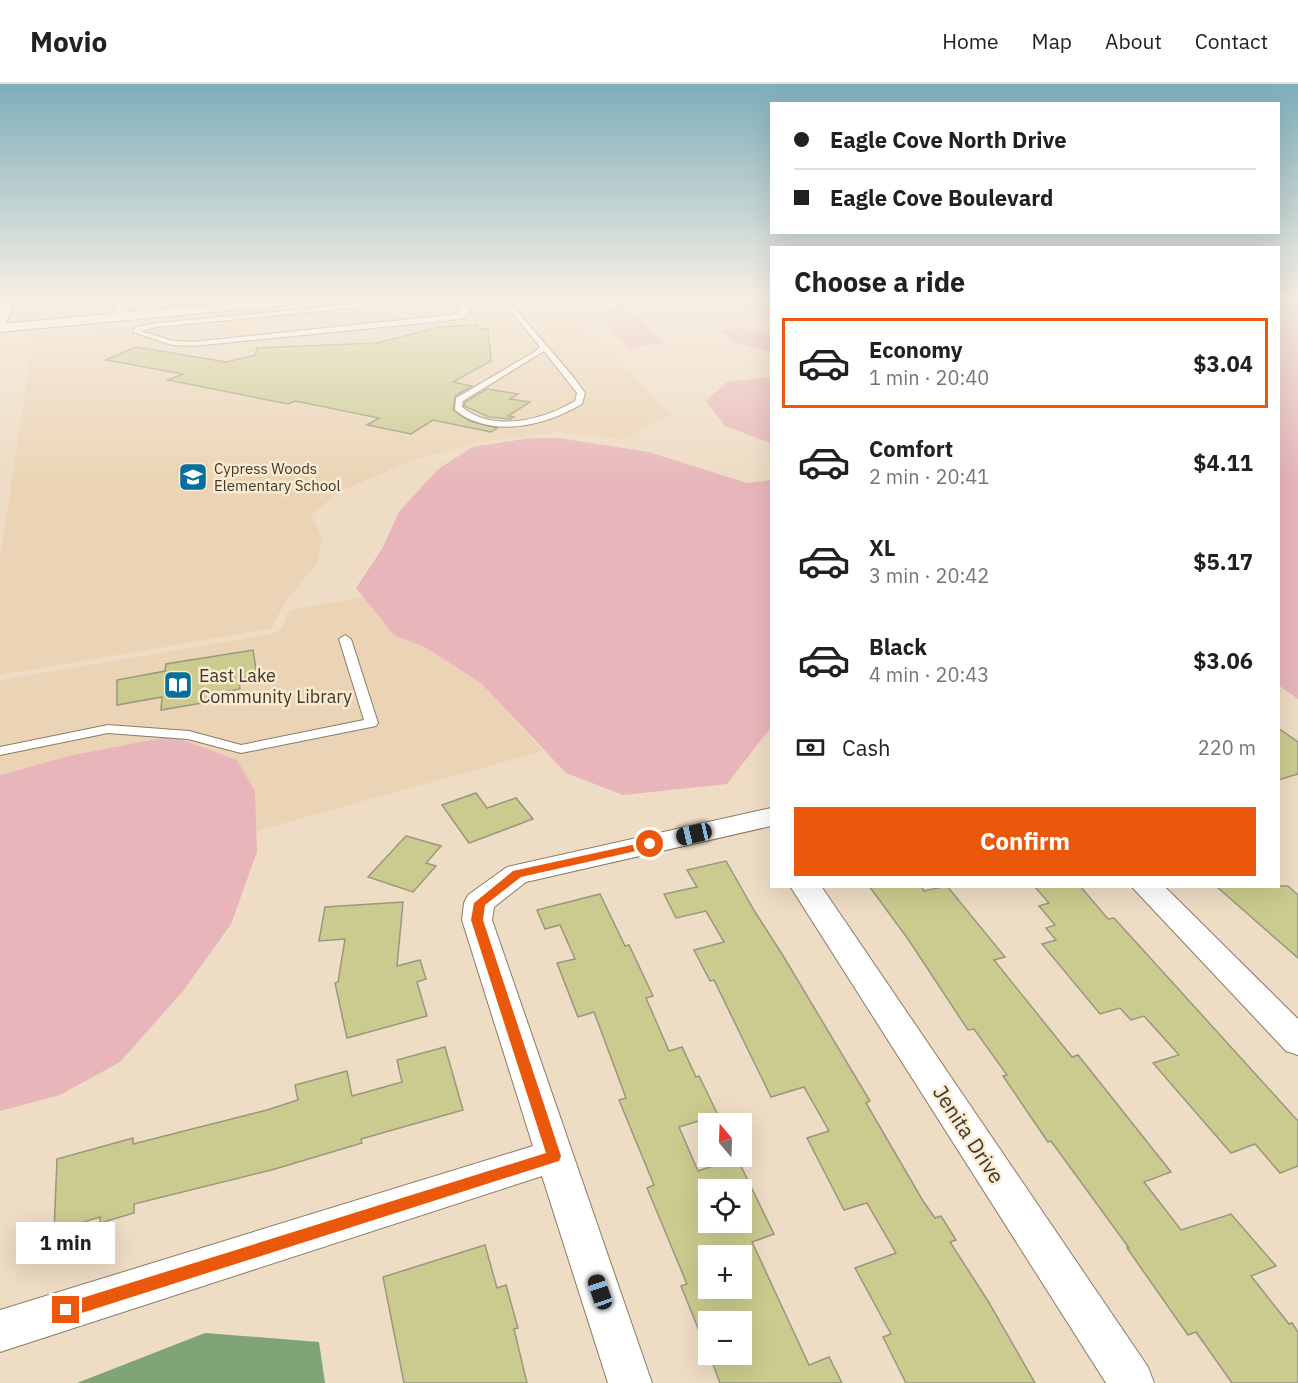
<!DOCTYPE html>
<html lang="en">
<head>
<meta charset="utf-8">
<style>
  :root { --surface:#fff; --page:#f6f6f6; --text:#202124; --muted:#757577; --line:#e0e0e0; --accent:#ea580c }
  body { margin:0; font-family:"IBM Plex Sans",sans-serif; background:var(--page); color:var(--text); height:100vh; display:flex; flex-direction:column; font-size:22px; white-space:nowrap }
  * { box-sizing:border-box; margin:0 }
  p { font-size:20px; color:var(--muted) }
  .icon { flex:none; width:33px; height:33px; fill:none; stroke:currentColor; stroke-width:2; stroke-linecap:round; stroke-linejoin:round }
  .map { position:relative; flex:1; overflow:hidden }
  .drawer { position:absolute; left:770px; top:162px; width:510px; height:642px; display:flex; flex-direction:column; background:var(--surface); border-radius:0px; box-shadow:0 6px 24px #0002 }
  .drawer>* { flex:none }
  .banner { position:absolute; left:770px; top:18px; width:510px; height:132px; border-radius:0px; box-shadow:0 6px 24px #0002; display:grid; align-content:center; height:132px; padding:0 24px; background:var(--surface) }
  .needle { width:39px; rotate:341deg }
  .controls { position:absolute; left:698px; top:1029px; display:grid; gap:12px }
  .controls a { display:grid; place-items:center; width:54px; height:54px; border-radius:0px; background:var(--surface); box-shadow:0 6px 24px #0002; font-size:30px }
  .end { position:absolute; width:27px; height:27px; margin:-14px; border:8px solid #ea580c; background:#fff; box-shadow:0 0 0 3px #fff }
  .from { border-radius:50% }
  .bubble { position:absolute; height:42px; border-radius:0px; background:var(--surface); box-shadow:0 6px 24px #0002; font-size:20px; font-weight:700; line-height:42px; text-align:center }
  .car { position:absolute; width:18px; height:36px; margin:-18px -9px; border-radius:8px; box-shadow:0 0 4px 2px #0007; background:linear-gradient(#222 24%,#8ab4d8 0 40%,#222 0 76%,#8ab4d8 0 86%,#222 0) }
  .banner b { display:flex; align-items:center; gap:21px; height:57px; font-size:22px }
  .banner b+b { border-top:2px solid var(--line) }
  .banner i { width:15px; height:15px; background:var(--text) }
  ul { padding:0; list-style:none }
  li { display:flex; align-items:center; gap:18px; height:90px; margin:0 12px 9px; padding:0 12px; border:3px solid transparent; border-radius:0px }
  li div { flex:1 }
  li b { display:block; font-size:22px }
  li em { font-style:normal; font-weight:700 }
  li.selected { border-color:var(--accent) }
  li>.icon { width:54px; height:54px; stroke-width:1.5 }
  h2 { padding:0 24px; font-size:27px; line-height:72px }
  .pay { display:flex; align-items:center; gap:15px; height:66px; padding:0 24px; font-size:22px }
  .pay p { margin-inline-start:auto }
  .primary-button { display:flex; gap:12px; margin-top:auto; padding:12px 24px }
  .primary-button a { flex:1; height:69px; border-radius:0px; background:var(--accent); color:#fff; font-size:24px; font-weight:700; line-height:69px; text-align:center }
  header { display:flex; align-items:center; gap:36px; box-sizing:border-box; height:84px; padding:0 30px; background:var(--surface); border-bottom:2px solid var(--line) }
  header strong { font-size:28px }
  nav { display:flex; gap:33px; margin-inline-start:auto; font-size:21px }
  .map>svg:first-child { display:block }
  .built { fill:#ebd4b5 }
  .green { fill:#e8b6ba }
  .water { fill:#7fa475 }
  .building { fill:#cbcb8f; stroke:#98987e; stroke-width:1.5; fill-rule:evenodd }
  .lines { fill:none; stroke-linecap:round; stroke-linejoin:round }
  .lane-casing { stroke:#8b7b64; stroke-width:2 }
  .street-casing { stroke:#8b7b64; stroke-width:2 }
  .primary-casing { stroke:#8b7b64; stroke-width:3 }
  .lane { fill:#fff; fill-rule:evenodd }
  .street { fill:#fff; fill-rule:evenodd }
  .primary { fill:#fff; fill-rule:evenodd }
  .route { fill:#ea580c }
  .labels { text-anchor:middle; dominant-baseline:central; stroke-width:5; stroke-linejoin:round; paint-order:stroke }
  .far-poi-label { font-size:15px; fill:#3e372d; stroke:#fcead1; text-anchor:start }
  .poi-label { font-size:18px; fill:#3e372d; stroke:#fcead1; text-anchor:start }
  .near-street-label { font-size:21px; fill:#3e372d; stroke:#fcead1 }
</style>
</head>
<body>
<header>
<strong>Movio</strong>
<nav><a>Home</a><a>Map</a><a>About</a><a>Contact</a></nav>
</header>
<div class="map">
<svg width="1298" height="1299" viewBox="0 0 1298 1299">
  <rect width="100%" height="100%" fill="#eedcc4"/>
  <!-- built -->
  <g class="built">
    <polygon points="390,216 559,216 673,331 624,355 557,348 474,359 408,378 338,408 311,432 322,453 318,478 284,520 271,545 0,591 0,474 34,251"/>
    <polygon points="363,513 394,551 426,564 481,599 543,667 256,747 255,707 172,652 73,671 0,691 0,596 272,550 280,546 290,526"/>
  </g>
  <!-- green -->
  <g class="green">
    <polygon points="720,216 771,216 771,233"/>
    <polygon points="1278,216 1298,216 1298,615 1278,601"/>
    <polygon points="626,222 664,259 628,264 595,227"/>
    <polygon points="740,244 771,250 771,268 735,259 719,246"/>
    <polygon points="771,293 771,359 725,342 706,317 727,298"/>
    <polygon points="530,354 559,354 649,368 747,399 771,396 771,643 727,700 623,711 566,689 481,599 426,564 394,551 356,504 382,465 399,428 437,386 472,363"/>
    <polygon points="172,652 237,676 255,707 257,768 231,840 183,907 120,978 60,1011 0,1027 0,691 73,671"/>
  </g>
  <!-- water -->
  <polygon class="water" points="205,1249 319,1258 325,1299 77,1299"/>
  <!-- building -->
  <g class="building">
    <polygon points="477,241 478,245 488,245 491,277 453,298 472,302 455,312 453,326 469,337 497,344 491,348 433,336 411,350 367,341 379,334 295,317 288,320 168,296 183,290 106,276 136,263 226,278 255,271 257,264 377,259 440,243"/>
    <polygon points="487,305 518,310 510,315 530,318 508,332 514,333 511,335 489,333 464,322 465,318"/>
    <polygon points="253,566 257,592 239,595 240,605 218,609 220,616 161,626 162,613 117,621 117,596 165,587 166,580"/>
    <polygon points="1278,644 1298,658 1298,690 1278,696"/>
    <polygon points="476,709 487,724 516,714 533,735 469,759 442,721"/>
    <polygon points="406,752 441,762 426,779 436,782 413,808 368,793"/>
    <polygon points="726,777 755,828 782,870 870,1017 866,1019 923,1117 935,1134 941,1132 956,1156 950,1158 988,1217 1035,1299 906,1299 883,1253 891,1250 855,1184 896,1169 867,1119 844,1126 807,1054 829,1047 804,1003 771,1013 714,896 710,897 694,866 724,858 706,827 676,834 664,810 697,803 687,786"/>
    <polygon points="869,802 921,802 924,807 947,802 1005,873 994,876 1072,973 1078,971 1171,1088 1144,1098 1181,1146 1231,1130 1276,1182 1251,1192 1289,1240 1292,1239 1298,1248 1298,1299 1232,1299 1196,1248 1188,1251 1127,1164 1129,1164 1051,1057 1048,1058 1003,992 1007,991 974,945 968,946 908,855"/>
    <polygon points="1034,802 1080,802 1108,835 1114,834 1298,1037 1298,1082 1280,1089 1255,1060 1231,1069 1153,979 1179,971 1144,932 1131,936 1120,924 1100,930 1042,860 1056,856 1046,844 1055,841 1039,822 1049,819"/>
    <polygon points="1216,802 1288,802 1298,811 1298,874"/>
    <path d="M600,810L625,862L629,861L653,912L646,914L669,967L682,963L696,993L699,992L718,1031L679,1043L698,1087L737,1074L774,1150L752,1158L809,1281L829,1273L842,1299H720L709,1270H741V1238H708V1269L681,1202L687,1200L647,1104L654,1101L619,1016L626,1014L594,928L578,933L557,879L575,875L560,841L545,845L537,826ZM708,1106H741V1138H708ZM708,1172H741V1204H708Z"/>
    <polygon points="403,818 397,882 420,876 426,895 417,898 427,932 347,954 335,899 338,898 345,855 319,857 325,823"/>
    <polygon points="445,963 463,1026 361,1055 362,1059 275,1085 134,1120 134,1129 100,1139 100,1133 54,1147 57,1075 133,1054 133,1060 267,1026 298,1016 295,1001 347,987 352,1012 402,998 397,976"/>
    <polygon points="485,1161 497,1204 506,1201 518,1244 514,1245 527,1299 404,1299 383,1193"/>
  </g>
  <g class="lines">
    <!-- lane casing -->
    <g class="lane-casing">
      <g id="lane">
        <path d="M81,216H109L120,220L125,233L118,235L115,222C104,219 89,221 81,216Z"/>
        <polygon points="397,216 418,216 415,218 157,243 141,247 173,257 193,258 459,230 462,227 455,216 461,216 470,227 464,234 443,237 193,262 172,261 133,248 136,243 157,239"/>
        <path d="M502,216H508L575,295L585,309L582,320C545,342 491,355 455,326L456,314L534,268L540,263ZM544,267L577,309L575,317C543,336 494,349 462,323L463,317Z"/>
        <polygon points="345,551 351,555 378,639 376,642 241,669 188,655 108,649 0,671 0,663 108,641 189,647 241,661 364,636 339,555"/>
      </g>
    </g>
    <!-- street casing -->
    <g class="street-casing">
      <g id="street">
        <polygon points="261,216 305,216 299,220 0,248 0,240"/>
        <polygon points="771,724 771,742 526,798 494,823 492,836 652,1299 608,1299 542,1092 0,1268 0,1226 533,1062 462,836 464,819 468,811 507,783"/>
        <polygon points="790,802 821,802 1148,1283 1154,1299 1106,1299"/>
        <polygon points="1131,802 1164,802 1298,935 1298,971 1286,967"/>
      </g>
    </g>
    <!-- primary casing -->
    <g class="primary-casing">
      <polygon id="primary" points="0,216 15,216 6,240 0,241"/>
    </g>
    <!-- lane -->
    <use href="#lane" class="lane"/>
    <!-- street -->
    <use href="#street" class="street"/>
    <!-- primary -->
    <use href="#primary" class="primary"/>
  </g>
  <!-- sky -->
  <linearGradient id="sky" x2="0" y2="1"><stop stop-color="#7eaeba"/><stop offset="0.54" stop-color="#f7efe4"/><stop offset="1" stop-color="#f7efe4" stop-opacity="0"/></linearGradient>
  <rect width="1298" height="397" fill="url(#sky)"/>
  <!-- route -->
  <polygon class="route" points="650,757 655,760 654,763 521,793 485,821 483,836 561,1072 559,1077 66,1234 61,1232 58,1226 61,1221 66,1219 546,1069 471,836 474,819 513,787"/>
  <!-- icons -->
  <defs>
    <g id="school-square" transform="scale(1.5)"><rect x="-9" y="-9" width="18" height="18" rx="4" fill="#03719c" stroke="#fcead1"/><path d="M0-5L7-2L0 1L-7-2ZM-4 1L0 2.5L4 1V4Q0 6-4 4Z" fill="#fff"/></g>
    <g id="library-square" transform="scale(1.5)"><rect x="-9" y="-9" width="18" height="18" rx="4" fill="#03719c" stroke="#fcead1"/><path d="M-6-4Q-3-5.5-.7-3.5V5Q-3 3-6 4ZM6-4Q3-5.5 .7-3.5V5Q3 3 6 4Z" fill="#fff"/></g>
  </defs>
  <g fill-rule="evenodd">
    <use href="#school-square" x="193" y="393"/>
    <use href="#library-square" x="178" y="601"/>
  </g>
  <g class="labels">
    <!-- far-poi labels -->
    <g class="far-poi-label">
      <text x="214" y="384">Cypress Woods<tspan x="214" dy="17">Elementary School</tspan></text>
    </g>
    <!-- poi labels -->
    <g class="poi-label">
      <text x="199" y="591">East Lake<tspan x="199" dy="21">Community Library</tspan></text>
    </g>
    <!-- near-street labels -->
    <g class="near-street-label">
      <text transform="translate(969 1050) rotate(57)">Jenita Drive</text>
    </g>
  </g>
</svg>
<div class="controls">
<a><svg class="needle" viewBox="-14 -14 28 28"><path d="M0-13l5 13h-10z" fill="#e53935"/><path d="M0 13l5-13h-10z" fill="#757577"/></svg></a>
<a><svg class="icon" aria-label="locate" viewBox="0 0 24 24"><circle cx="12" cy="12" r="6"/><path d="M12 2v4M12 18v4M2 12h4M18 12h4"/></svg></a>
<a>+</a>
<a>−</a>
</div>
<i class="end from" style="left:650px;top:760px"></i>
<i class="end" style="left:66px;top:1226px"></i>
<div class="bubble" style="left:16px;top:1138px;width:99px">1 min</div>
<i class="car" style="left:694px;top:750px;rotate:257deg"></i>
<i class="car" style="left:600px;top:1208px;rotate:341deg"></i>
<div class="banner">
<b><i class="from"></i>Eagle Cove North Drive</b>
<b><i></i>Eagle Cove Boulevard</b>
</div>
<section class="drawer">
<h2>Choose a ride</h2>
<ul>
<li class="selected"><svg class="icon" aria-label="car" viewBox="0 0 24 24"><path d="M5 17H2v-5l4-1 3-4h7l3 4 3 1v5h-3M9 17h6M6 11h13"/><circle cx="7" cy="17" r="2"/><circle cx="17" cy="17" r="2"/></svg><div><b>Economy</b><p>1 min · 20:40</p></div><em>$3.04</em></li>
<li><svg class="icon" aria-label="car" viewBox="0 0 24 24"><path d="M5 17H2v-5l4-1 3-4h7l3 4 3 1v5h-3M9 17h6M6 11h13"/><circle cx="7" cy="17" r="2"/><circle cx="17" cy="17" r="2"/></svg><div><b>Comfort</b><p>2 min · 20:41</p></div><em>$4.11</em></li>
<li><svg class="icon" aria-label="car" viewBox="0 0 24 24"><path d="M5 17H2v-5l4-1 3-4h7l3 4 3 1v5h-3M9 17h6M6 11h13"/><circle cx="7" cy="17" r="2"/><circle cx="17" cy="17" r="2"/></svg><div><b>XL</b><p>3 min · 20:42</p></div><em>$5.17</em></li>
<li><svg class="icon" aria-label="car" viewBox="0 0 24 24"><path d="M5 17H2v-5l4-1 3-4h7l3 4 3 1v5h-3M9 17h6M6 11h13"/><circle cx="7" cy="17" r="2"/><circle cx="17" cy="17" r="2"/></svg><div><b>Black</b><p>4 min · 20:43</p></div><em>$3.06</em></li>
</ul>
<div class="pay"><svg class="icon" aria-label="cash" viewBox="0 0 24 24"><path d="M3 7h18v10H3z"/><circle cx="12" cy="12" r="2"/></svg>Cash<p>220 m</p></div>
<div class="primary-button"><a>Confirm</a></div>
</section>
</div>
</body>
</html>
